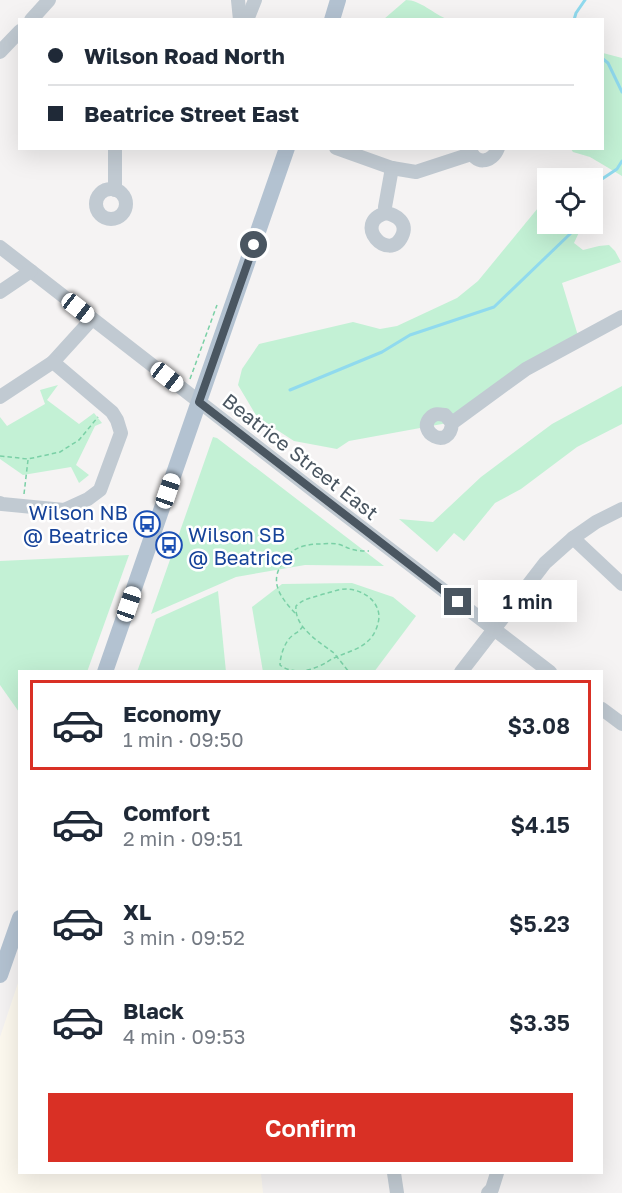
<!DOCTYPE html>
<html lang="en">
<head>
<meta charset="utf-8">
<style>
  :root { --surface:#fff; --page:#f2f2f3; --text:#1f2937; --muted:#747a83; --line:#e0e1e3; --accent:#d93025 }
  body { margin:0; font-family:"Golos Text",sans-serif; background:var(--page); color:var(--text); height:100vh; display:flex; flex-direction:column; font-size:22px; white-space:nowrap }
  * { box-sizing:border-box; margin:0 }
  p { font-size:20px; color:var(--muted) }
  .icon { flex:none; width:33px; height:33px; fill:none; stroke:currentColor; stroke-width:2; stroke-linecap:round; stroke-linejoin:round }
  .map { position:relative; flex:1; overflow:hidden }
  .side { position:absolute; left:18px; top:670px; width:585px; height:504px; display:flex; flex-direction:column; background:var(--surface); border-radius:0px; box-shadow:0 6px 24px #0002 }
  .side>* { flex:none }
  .hud { position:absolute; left:18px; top:18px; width:586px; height:132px; border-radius:0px; box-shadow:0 6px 24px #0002; display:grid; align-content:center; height:132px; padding:0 30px; background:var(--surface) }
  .tools { position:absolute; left:537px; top:168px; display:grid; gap:12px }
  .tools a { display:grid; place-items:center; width:66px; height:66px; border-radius:0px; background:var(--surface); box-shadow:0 6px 24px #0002; font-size:30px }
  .end { position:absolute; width:27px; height:27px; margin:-14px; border:8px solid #4a5661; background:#fff; box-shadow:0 0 0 3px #fff }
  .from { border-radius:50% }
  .bubble { position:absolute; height:42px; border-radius:0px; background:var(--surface); box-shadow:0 6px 24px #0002; font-size:20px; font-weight:600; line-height:42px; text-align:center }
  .car { position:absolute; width:18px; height:36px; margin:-18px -9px; border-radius:8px; box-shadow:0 0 4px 2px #0007; background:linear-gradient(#fff 24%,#345 0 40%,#fff 0 76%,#345 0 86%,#fff 0) }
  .hud b { display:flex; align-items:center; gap:21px; height:57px; font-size:22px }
  .hud b+b { border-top:2px solid var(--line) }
  .hud i { width:15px; height:15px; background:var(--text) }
  ul { padding:10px 0 0; list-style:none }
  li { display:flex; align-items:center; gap:18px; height:90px; margin:0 12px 9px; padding:0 18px; border:3px solid transparent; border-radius:0px }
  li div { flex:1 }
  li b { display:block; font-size:22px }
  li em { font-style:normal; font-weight:600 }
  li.active { border-color:var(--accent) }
  li>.icon { width:54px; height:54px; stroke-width:1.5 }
  .action { display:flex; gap:12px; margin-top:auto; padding:12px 30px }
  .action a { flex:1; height:69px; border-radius:0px; background:var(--accent); color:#fff; font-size:24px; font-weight:600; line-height:69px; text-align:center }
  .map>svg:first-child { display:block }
  .commercial { fill:#fdf9ef }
  .green { fill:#c3f1d5 }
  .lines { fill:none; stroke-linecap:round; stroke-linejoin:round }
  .stream { stroke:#90daee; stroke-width:3 }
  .path { stroke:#7ad0a6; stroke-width:1.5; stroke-dasharray:4.5 3; stroke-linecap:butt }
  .minor { stroke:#c1cad2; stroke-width:14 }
  .major { stroke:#b3c2d1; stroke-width:16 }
  .route { stroke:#4a5661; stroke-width:8 }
  .labels { text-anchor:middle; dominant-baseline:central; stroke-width:5; stroke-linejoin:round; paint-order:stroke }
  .street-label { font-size:20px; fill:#4a5661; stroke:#fff }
  .transit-label { font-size:20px; fill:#164399; stroke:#fff; text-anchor:end }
</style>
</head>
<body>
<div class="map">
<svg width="622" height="1193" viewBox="0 0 622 1193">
  <rect width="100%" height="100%" fill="#f5f3f3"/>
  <!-- commercial -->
  <polygon class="commercial" points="19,980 20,1173 261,1173 263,1193 0,1193 0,1037"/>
  <!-- green -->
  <g class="green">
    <path d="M406,0C420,0 434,14 447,19H384Z"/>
    <polygon points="603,53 622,58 622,176 590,157 573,152 571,149 603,148"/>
    <polygon points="547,197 548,224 583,224 574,243 583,250 599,246 609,245 615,251 621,262 562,283 579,339 453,422 349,441 337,449 294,441 257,417 238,385 242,369 259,344 353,322 380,329 397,326 457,298 478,281"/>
    <polygon points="58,385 47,400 79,424 94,413 102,423 95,426 76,465 89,475 79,483 71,467 23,475 0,459 0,417 7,426 45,404 40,390"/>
    <polygon points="622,386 622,424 577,447 521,489 495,503 464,541 454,533 437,552 399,519 433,522 481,477 552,424"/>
    <polygon points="213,437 217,438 384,566 305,565 236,577 151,614"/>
    <polygon points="129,555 87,672 20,672 19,712 0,685 0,561"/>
    <polygon points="352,583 393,597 416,616 374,672 263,672 252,607 282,584"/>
    <polygon points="218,591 226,672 137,672 156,619"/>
  </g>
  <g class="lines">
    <!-- stream -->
    <g class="stream">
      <polyline points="574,20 576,13 585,0"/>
      <polyline points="603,59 608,63 622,92"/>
      <polyline points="592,190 602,179 617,169 622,161"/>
      <polyline points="290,390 382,352 410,335 494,307 570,234 575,224"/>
    </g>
    <!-- path -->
    <g class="path">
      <polyline points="190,379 217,305"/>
      <polyline points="0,456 28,459 60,452 79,440 98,417"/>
      <polyline points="24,494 28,460"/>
      <path d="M295,613C283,600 270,585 280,567C290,550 298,545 318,544C324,544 331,543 337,544C343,545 348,549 355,550C359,551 364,551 369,551"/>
      <path d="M303,626C299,632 297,632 292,636C285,641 280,656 280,665C294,676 314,670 327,662C340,653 357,652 368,641C374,636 379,625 379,616C378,600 363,590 347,589C338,589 329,593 320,595C309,599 305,598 296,606C294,627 319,642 334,653L349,672"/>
    </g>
    <!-- minor -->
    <g class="minor">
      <polyline points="238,0 240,20"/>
      <polyline points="31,20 49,0"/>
      <polyline points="247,20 255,0"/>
      <polyline points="0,52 20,31"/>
      <polyline points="336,148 392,168 416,172 471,154"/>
      <path d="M470,148C474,165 492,164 498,148"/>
      <circle cx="111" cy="204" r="15"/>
      <polyline points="115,190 115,148"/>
      <path d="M386,213C351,223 389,264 402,236C408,223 397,215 386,213L385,207L392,168"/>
      <polyline points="0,247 314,491 550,672"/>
      <polyline points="0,292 31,271"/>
      <polyline points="53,362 92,319"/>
      <polyline points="0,397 53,362 112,412 117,420 121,433 100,490 88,499 64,510 2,504 0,503"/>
      <path d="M452,423L445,415C439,414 435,413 431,417C415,432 450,452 452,423L526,369L622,317"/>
      <polyline points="573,538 622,584"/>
      <polyline points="461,672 545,563 573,538 596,522 622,509"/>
      <polyline points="602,709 622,724"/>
      <polyline points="394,1173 397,1193"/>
      <polyline points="488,1193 492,1189 497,1173"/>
    </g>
    <!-- major -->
    <g class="major">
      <polyline points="332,20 338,0"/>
      <polyline points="105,672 287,148"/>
      <polyline points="0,975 20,918"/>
    </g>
  </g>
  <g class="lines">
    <!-- route -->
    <polyline class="route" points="254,245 199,402 458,602"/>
  </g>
  <!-- icons -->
  <defs>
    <g id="bus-ring" transform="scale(1.35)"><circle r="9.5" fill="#fff" stroke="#1a4fb4" stroke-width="1.5"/><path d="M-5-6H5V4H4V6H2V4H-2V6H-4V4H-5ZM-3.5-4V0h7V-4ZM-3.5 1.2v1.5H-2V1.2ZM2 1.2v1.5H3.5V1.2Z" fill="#1a4fb4"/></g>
  </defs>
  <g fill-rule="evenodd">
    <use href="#bus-ring" x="147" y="524"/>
    <use href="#bus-ring" x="169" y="545"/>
  </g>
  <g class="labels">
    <!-- street labels -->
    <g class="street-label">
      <text transform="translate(301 456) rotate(38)">Beatrice Street East</text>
    </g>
    <!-- transit labels -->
    <g class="transit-label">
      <text x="128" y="512">Wilson NB<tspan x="128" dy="23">@ Beatrice</tspan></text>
      <text x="188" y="534" text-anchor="start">Wilson SB<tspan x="188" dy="23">@ Beatrice</tspan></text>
    </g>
  </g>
</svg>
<div class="tools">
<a><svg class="icon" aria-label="locate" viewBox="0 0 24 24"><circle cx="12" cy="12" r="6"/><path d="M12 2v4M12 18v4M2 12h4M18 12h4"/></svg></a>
</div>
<i class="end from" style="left:254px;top:245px"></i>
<i class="end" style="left:458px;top:602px"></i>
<div class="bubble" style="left:478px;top:580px;width:99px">1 min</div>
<i class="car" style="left:78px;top:308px;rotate:128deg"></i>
<i class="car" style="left:167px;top:377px;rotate:128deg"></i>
<i class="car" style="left:168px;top:491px;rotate:19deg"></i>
<i class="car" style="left:129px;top:604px;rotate:19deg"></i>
<div class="hud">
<b><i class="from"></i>Wilson Road North</b>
<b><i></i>Beatrice Street East</b>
</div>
<section class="side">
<ul>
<li class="active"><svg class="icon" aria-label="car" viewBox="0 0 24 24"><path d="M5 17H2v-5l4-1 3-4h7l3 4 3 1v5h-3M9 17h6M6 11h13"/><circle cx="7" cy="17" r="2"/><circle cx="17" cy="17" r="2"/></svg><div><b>Economy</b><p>1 min · 09:50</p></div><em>$3.08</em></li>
<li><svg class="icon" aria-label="car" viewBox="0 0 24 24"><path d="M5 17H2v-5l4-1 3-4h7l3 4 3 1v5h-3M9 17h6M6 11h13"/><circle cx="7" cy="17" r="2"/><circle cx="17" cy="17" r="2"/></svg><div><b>Comfort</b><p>2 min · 09:51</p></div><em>$4.15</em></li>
<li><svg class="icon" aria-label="car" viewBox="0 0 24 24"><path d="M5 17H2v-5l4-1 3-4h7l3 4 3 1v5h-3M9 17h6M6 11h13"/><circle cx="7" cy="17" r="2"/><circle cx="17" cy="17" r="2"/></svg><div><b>XL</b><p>3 min · 09:52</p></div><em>$5.23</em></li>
<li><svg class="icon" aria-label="car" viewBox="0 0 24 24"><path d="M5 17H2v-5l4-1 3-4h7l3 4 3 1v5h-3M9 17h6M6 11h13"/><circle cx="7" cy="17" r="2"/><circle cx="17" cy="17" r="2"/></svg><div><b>Black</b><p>4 min · 09:53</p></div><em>$3.35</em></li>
</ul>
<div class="action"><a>Confirm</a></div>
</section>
</div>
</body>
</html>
